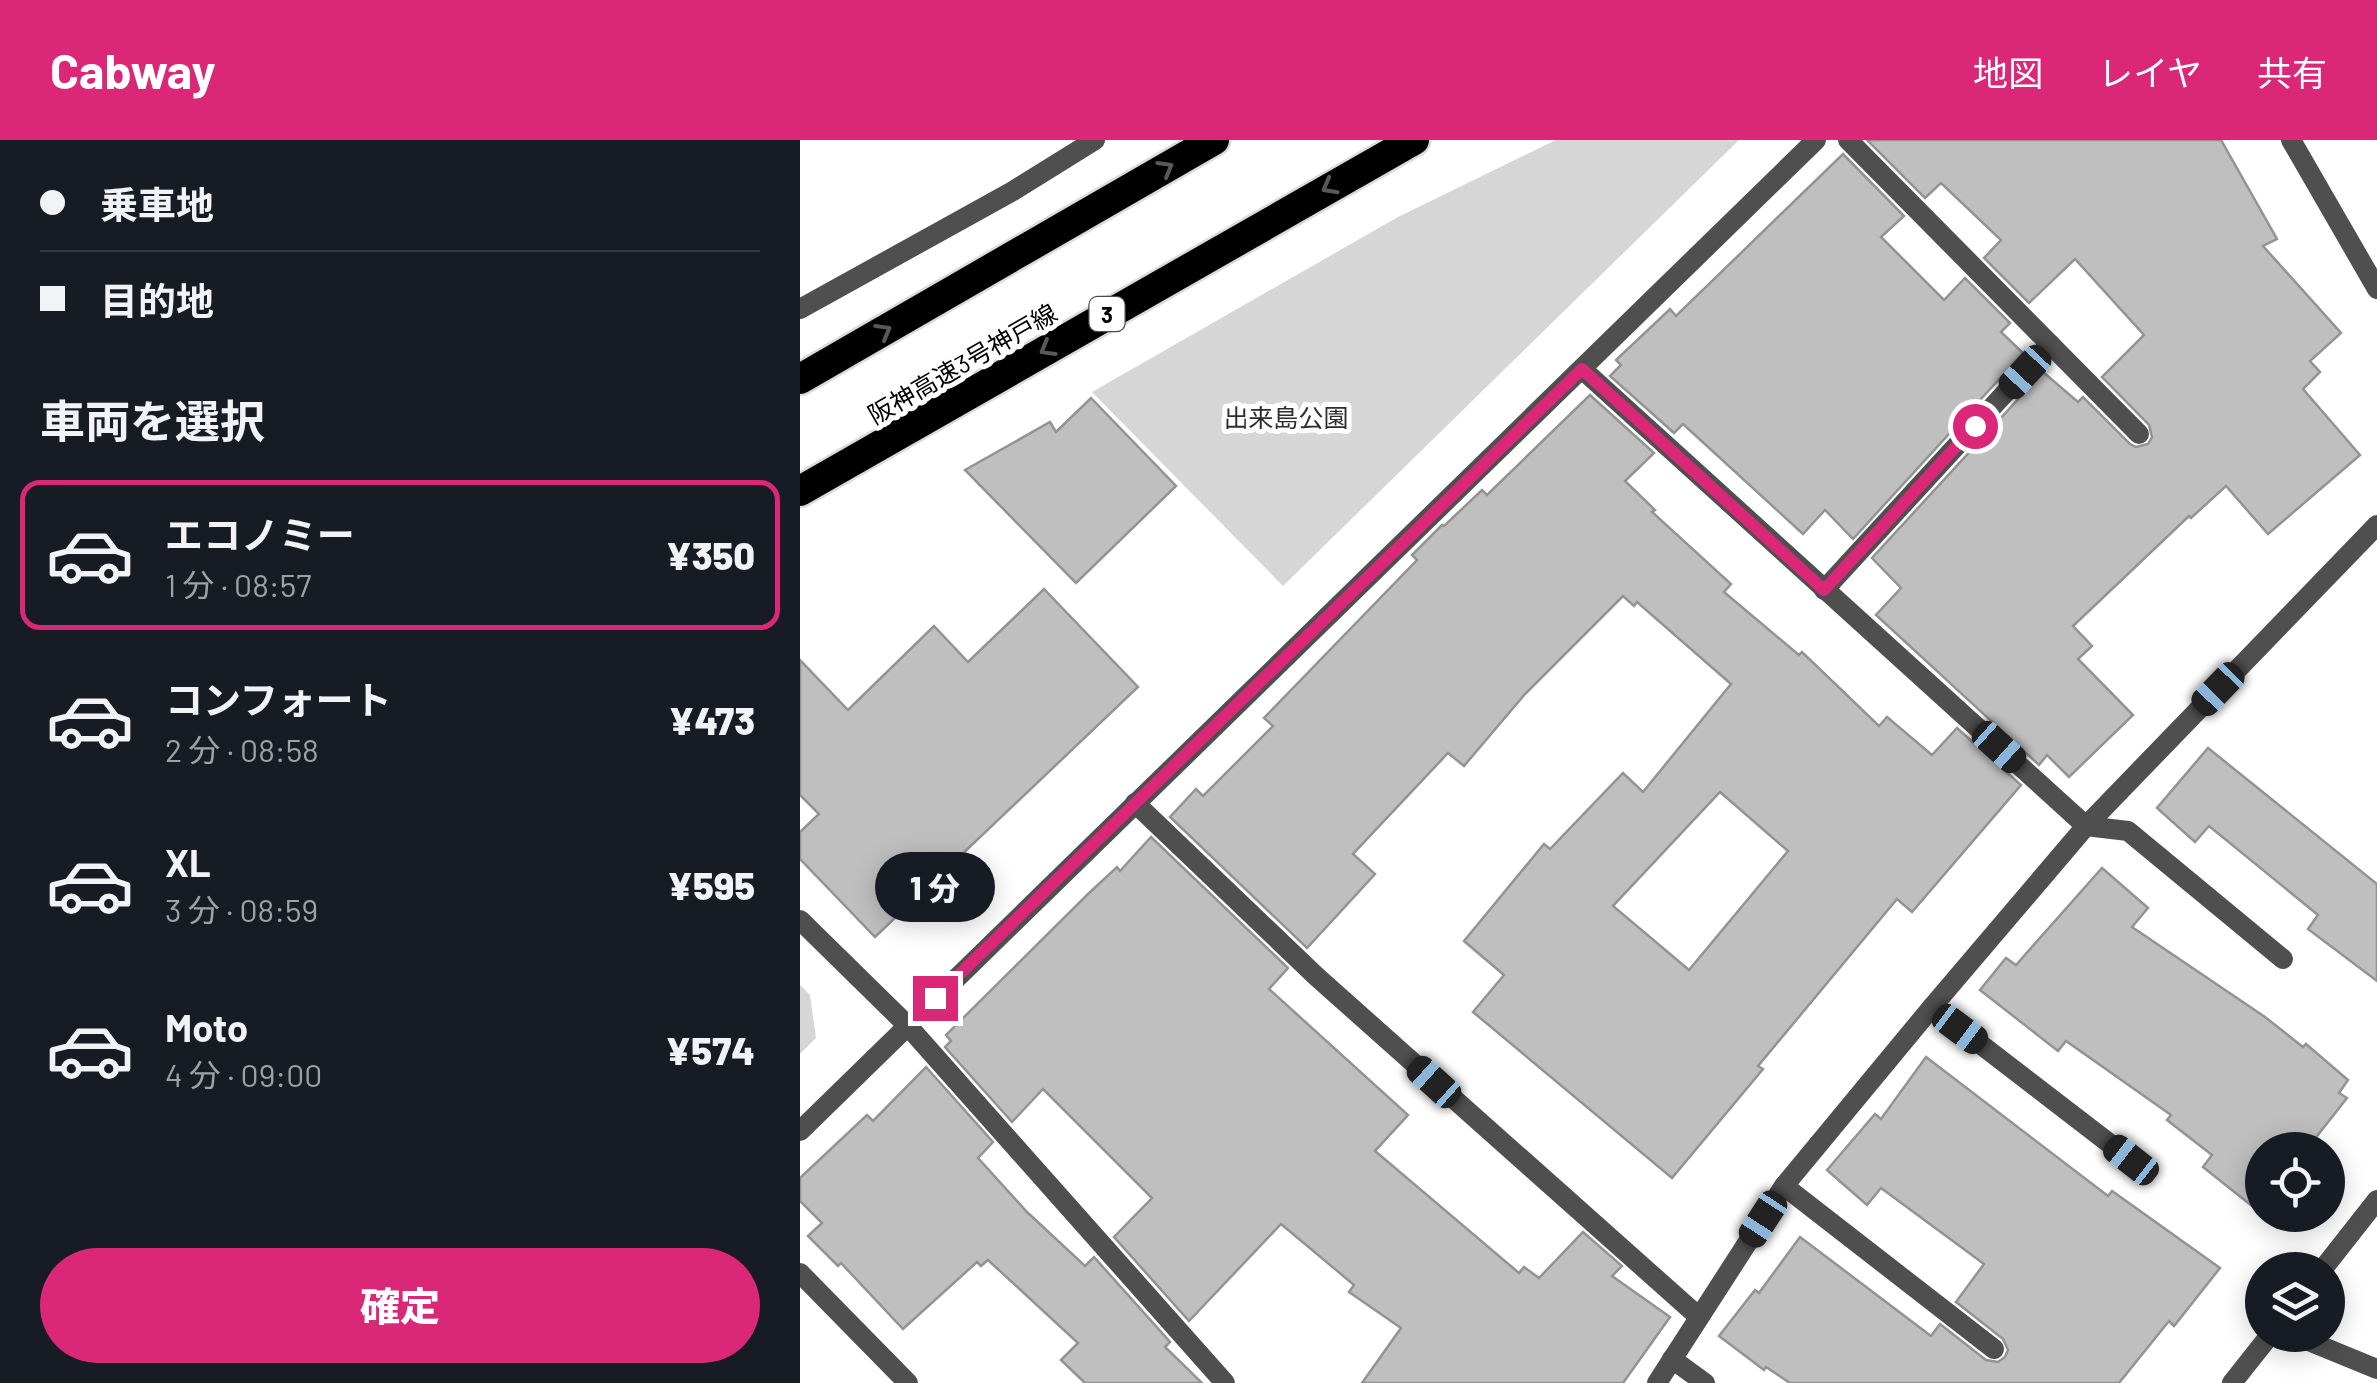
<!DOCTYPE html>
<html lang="ja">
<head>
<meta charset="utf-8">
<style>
  :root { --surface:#171b24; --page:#20242c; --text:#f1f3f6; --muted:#9ea1a6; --line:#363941; --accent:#db2777 }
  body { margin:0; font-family:Barlow,"Noto Sans JP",sans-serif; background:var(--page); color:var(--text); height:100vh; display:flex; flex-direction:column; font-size:38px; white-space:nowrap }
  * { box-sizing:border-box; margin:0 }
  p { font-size:32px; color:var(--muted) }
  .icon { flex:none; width:55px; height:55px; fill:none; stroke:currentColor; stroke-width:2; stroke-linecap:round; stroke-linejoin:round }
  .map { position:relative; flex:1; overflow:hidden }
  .panel { display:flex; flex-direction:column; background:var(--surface); width:800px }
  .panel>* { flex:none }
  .hud { display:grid; align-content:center; height:220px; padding:0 40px; background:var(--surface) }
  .tools { position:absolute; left:1445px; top:992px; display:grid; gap:20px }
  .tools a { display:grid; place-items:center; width:100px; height:100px; border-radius:50%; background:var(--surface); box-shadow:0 5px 25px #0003; font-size:50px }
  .end { position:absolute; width:45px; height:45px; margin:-22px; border:12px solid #db2777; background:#fff; box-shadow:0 0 0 5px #fff }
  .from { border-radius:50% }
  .bubble { position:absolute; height:70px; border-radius:35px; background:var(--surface); box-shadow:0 5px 25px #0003; font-size:32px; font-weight:800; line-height:70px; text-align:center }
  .car { position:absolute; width:30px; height:60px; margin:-30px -15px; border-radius:12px; box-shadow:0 0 8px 2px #0007; background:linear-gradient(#222 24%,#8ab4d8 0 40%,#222 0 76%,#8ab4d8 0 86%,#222 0) }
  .hud b { display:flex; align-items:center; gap:35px; height:95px; font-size:38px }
  .hud b+b { border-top:2px solid var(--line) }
  .hud i { width:25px; height:25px; background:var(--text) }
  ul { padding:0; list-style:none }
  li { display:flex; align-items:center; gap:30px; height:150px; margin:0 20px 15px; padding:0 20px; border:5px solid transparent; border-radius:20px }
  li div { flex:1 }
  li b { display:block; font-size:38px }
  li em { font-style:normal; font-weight:800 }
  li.on { border-color:var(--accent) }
  li>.icon { width:90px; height:90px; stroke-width:1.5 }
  h2 { padding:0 40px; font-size:45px; line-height:120px }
  .button { display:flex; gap:20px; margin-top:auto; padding:20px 40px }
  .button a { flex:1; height:115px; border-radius:60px; background:var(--accent); color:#fff; font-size:40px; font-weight:800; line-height:115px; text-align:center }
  header { display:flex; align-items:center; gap:60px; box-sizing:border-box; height:140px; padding:0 50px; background:var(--accent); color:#fff }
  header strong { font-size:48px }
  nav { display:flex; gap:55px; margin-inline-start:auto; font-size:35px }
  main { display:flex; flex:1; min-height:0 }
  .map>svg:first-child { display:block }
  .green { fill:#d6d6d6 }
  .building { fill:#bfbfbf; stroke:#939393; stroke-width:2.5; fill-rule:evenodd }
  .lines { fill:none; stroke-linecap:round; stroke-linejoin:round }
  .motorway-casing { stroke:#dbdbdb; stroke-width:35 }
  .service { stroke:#4f4f4f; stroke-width:20 }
  .minor { stroke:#4f4f4f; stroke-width:20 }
  .tertiary { stroke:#4f4f4f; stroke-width:20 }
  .motorway { stroke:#000; stroke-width:30 }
  .oneway { stroke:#595959 }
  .route { stroke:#db2777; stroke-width:12 }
  .labels { text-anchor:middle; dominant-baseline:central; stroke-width:10; stroke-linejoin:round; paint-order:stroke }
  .shield { fill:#fff; stroke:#4c4c4c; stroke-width:2.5 }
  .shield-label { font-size:22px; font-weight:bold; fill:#000 }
  .street-label { font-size:25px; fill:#000; stroke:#fff }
  .park-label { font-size:25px; fill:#2d2d2d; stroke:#fff }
</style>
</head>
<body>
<header>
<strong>Cabway</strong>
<nav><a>地図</a><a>レイヤ</a><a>共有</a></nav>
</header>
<main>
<section class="panel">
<div class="hud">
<b><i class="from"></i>乗車地</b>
<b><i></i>目的地</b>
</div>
<h2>車両を選択</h2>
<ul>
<li class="on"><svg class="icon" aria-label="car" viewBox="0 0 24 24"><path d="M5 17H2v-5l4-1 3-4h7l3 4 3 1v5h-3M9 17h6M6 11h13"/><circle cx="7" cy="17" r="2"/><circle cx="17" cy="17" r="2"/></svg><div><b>エコノミー</b><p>1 分 · 08:57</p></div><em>¥350</em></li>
<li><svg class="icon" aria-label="car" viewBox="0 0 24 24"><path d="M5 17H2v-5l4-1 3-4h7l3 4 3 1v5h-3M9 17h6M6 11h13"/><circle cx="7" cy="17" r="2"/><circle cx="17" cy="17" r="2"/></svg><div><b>コンフォート</b><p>2 分 · 08:58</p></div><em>¥473</em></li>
<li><svg class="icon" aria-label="car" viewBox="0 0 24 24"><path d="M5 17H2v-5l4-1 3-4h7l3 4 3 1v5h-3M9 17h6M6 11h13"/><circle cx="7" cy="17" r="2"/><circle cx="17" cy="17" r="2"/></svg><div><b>XL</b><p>3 分 · 08:59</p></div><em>¥595</em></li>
<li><svg class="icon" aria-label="car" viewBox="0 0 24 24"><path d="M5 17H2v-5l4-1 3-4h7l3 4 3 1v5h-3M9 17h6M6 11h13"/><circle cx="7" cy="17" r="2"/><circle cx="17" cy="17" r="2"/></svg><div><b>Moto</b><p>4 分 · 09:00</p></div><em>¥574</em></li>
</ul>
<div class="button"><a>確定</a></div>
</section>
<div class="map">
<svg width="1577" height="1243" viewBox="0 0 1577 1243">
  <rect width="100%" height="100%" fill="#fff"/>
  <!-- green -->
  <g class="green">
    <polygon points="756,0 939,0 483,446 292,252 598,77"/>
    <polygon points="0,845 10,855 16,898 0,914"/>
  </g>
  <!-- building -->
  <g class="building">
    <polygon points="1067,0 1421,0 1477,99 1463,106 1541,193 1510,221 1520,232 1503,249 1560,315 1468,394 1426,346 1391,378 1389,376 1273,486 1292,506 1278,519 1333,575 1269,637 1247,615 1239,625 1076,475 1101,448 1072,418 1243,232 1278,262 1283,257 1330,304 1336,307 1348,304 1352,297 1349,285 1302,237 1344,195 1275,119 1229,163 1184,118 1201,100 1141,43 1125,58"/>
    <polygon points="1043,14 1104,76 1081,97 1144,160 1165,138 1210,183 1201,192 1223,213 1053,399 1025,370 1003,394 883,284 874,293 810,236 821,225 816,220 870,169 876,176"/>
    <path d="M790,255L854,313L825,341L855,370L852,372L931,444L924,452L999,515L1002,512L1079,586L1087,577L1132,615L1157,588L1221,645L1112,772L1097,759L958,926L963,929L872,1038L673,872L704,835L664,801L744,704L750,709L823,633L843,652L931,544L837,462L834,466L823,456L725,554L664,626L648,613L553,714L575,734L507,808L370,677L396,649L403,656L473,586L464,578L617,420L612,415L642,385L644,386L682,350L687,355ZM920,652L988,711L889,830L813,766Z"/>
    <polygon points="291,258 376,346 276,443 165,330 250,282 256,292"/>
    <polygon points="244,449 338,547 75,797 0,719 0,692 19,674 0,655 0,520 48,570 134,486 168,522"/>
    <polygon points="1408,608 1577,744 1577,841 1508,789 1518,775 1409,686 1395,702 1357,668"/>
    <polygon points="351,697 488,828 469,849 608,975 575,1011 719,1133 724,1127 739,1138 783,1092 822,1126 812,1136 870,1177 823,1243 562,1243 601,1188 549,1152 554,1145 481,1084 389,1181 314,1097 352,1058 243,949 212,982 145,907 151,901 146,895 288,754 317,727 320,731"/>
    <polygon points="1302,728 1348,768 1332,787 1465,877 1503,907 1506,904 1548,940 1539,953 1547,958 1506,1010 1462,1010 1462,1074 1403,1027 1412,1015 1367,980 1371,975 1266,901 1258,911 1180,850 1206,818 1216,825"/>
    <polygon points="1126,917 1308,1056 1312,1051 1420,1128 1374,1186 1369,1181 1319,1243 990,1243 966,1227 964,1230 919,1196 955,1150 959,1153 1000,1097 1131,1196 1140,1184 1186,1220 1198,1222 1205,1217 1208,1210 1203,1199 1156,1162 1184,1124 1081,1048 1067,1065 1027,1030 1075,974 1081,979"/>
    <polygon points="126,927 193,1002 178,1018 227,1072 285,1126 294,1117 370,1202 365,1207 402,1243 285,1243 261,1220 278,1203 188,1120 181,1126 177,1122 103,1189 41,1123 38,1126 8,1096 22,1083 0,1061 0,1038 67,975 73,981"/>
  </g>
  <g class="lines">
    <!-- motorway casing -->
    <g class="motorway-casing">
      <g id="motorway">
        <polyline points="0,239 414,0"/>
        <polyline points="0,351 614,0"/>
      </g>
    </g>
    <!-- service -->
    <polyline class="service" points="1286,686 1328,691 1483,819"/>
    <!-- minor -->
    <g class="minor">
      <polyline points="1048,0 1339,294"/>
      <polyline points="782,229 1286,686"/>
      <polyline points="1024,450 1250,204"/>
      <polyline points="335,663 517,837 899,1177"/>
      <polyline points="0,780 107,885 425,1243"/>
      <polyline points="1132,867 1331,1020"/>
      <polyline points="984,1046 1194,1209"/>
      <polyline points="0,1133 108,1243"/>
      <polyline points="1494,1195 1577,1229"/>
      <polyline points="872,1219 905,1243"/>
      <polyline points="857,1243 984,1046 1132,867 1286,686 1577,385"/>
    </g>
    <!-- tertiary -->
    <g class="tertiary">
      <polyline points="1491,0 1577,149"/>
      <polyline points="0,169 213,51 295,0"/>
      <polyline points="0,991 1016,0"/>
      <polyline points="1522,1130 1577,1060"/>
      <polyline points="1432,1243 1470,1195"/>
    </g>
    <!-- motorway -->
    <use href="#motorway" class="motorway"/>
  </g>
  <!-- one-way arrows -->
  <defs><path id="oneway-chevron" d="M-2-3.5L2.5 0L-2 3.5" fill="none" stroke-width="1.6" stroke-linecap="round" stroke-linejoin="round" transform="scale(2.5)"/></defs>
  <g class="oneway">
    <use href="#oneway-chevron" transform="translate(366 28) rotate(-30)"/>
    <use href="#oneway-chevron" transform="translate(529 47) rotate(151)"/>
    <use href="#oneway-chevron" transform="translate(84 191) rotate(-30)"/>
    <use href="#oneway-chevron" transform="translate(247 209) rotate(150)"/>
  </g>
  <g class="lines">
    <!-- route -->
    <polyline class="route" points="135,858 782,229 1024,450 1175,286"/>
  </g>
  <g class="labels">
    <!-- shield labels -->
    <rect class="shield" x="289.5" y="157" width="35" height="34" rx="8"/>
    <g class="shield-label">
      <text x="307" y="174">3</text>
    </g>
    <!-- street labels -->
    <g class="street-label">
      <text transform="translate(162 223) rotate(-30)">阪神高速3号神戸線</text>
    </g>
    <!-- park labels -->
    <g class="park-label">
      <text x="486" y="277">出来島公園</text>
    </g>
  </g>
</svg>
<div class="tools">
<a><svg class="icon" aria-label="locate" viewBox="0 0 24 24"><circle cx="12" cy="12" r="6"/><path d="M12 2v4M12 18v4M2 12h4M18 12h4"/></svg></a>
<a><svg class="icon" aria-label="layers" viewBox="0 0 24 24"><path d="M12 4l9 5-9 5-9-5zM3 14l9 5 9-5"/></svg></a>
</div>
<i class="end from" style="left:1175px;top:286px"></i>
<i class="end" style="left:135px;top:858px"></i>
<div class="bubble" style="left:75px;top:712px;width:120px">1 分</div>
<i class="car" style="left:1225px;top:232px;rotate:223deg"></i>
<i class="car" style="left:1418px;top:549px;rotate:224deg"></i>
<i class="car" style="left:1199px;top:607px;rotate:132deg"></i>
<i class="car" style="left:1160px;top:889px;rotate:127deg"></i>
<i class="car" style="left:634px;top:942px;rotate:312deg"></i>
<i class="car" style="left:1331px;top:1020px;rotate:308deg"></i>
<i class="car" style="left:963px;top:1079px;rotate:213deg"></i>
</div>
</main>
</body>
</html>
